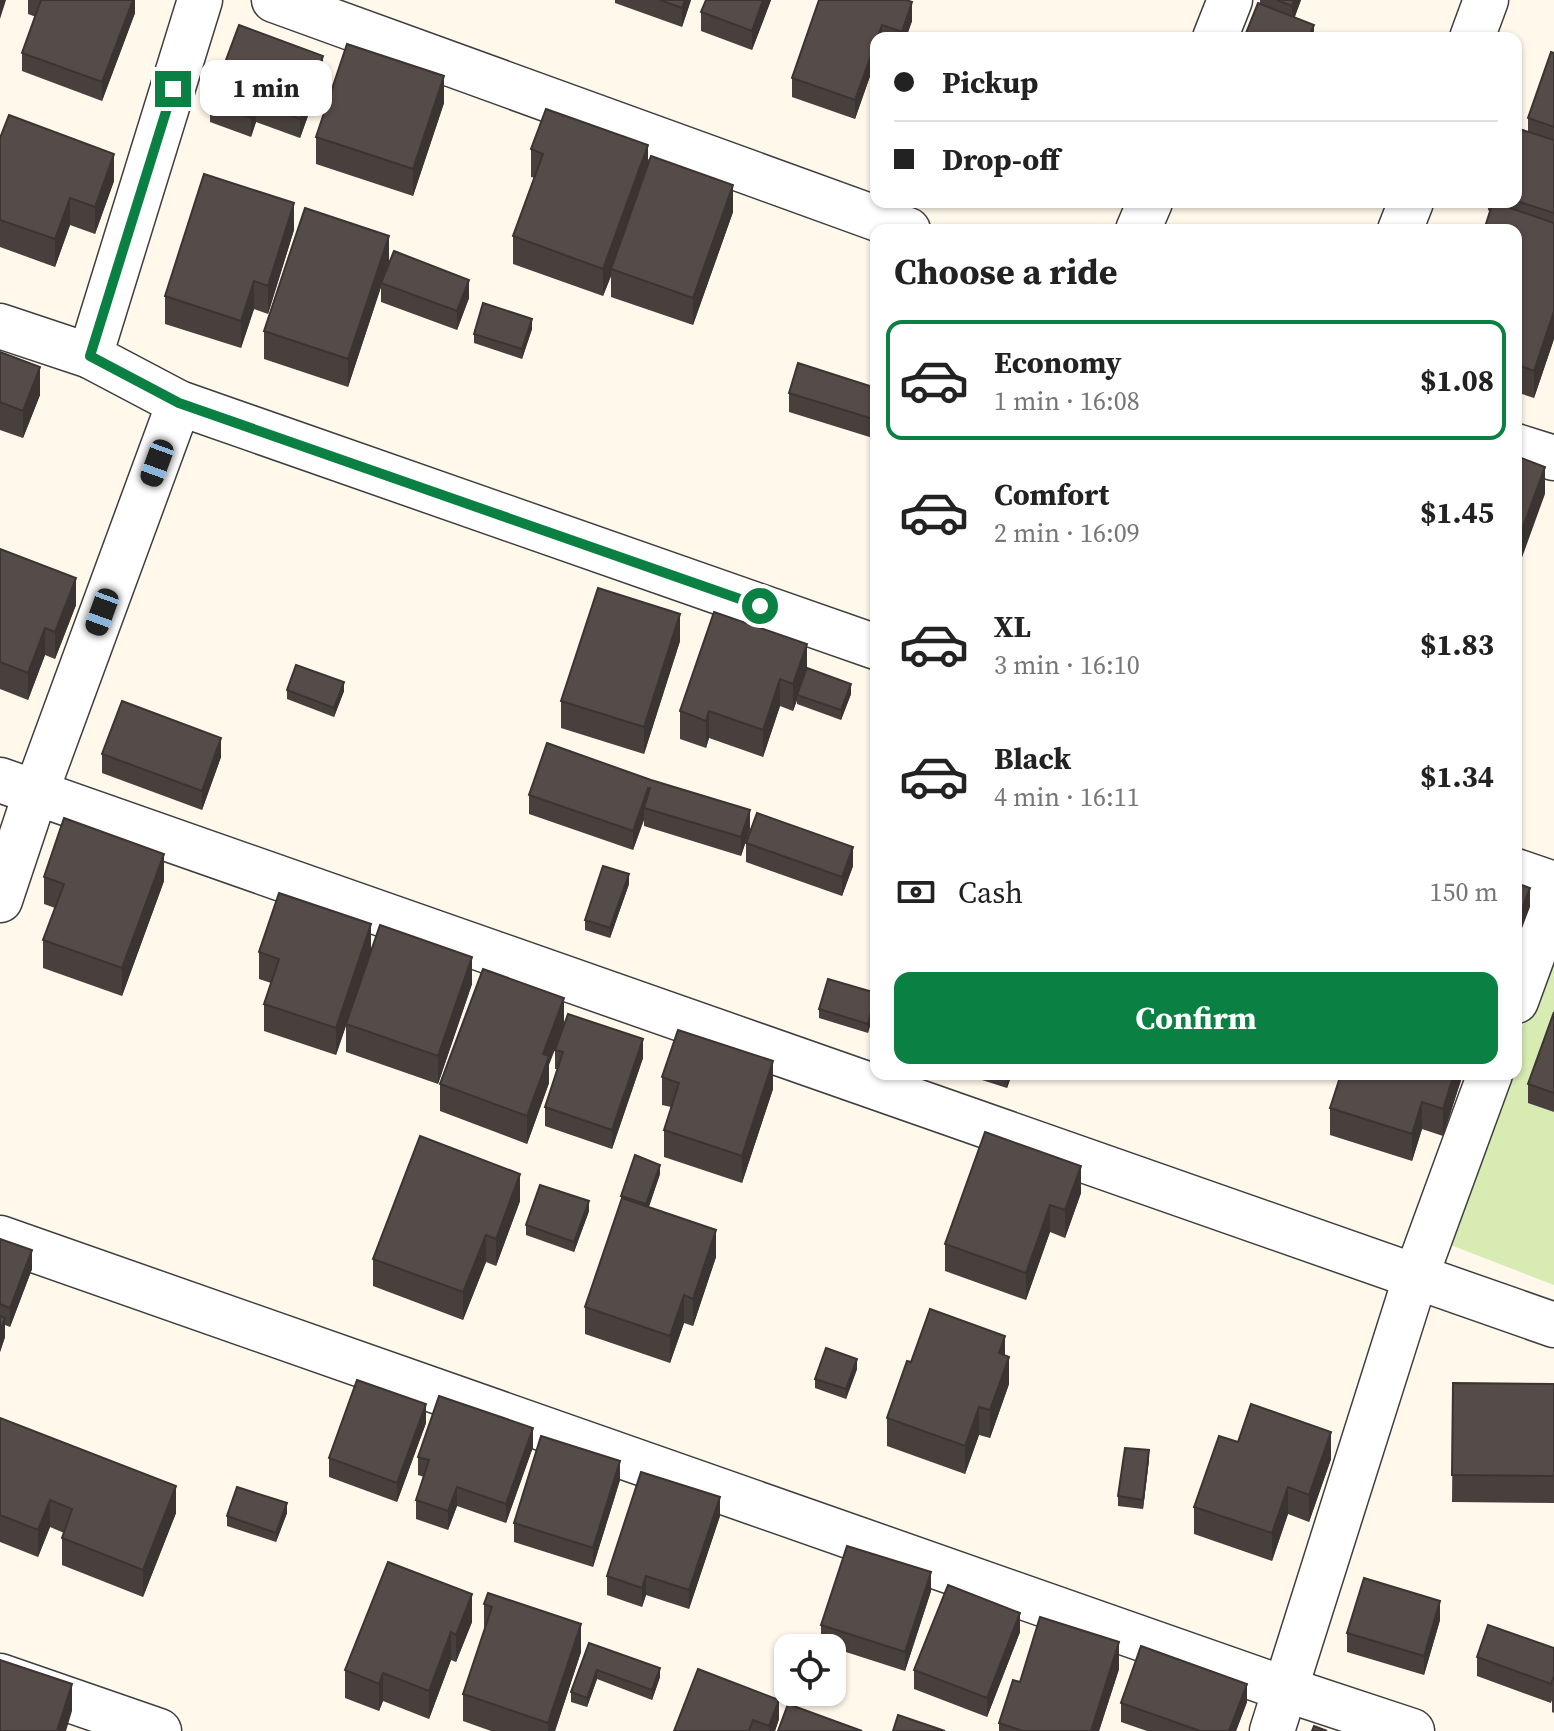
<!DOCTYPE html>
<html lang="en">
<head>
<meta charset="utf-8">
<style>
  :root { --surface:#fff; --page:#f2f2f2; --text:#222; --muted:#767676; --line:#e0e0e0; --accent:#0b8043 }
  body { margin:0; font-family:"Source Serif 4",serif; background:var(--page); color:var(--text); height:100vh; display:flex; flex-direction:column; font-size:30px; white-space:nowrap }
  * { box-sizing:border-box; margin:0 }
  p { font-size:26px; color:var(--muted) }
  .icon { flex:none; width:44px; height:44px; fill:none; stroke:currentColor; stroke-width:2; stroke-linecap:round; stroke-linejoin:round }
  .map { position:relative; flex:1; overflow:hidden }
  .drawer { position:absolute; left:870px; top:224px; width:652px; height:856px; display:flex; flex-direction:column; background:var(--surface); border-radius:16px; box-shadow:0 2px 6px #0004 }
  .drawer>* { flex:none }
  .hud { position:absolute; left:870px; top:32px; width:652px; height:176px; border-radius:16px; box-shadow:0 2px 6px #0004; display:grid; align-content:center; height:176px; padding:0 24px; background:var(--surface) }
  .controls { position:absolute; left:774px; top:1634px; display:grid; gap:16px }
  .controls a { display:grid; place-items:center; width:72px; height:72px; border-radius:16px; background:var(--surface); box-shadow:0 2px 6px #0004; font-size:40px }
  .end { position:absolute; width:36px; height:36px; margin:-18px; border:10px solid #0b8043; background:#fff; box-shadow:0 0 0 4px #fff }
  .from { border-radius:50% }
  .bubble { position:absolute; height:56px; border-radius:16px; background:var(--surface); box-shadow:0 2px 6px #0004; font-size:26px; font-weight:700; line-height:56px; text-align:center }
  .car { position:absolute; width:24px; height:48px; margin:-24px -12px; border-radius:10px; box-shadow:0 0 6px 2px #0007; background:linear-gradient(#222 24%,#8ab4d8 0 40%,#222 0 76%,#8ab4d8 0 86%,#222 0) }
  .hud b { display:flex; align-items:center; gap:28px; height:76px; font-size:30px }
  .hud b+b { border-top:2px solid var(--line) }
  .hud i { width:20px; height:20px; background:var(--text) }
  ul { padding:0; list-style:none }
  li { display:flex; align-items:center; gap:24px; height:120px; margin:0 16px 12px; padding:0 8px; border:4px solid transparent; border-radius:16px }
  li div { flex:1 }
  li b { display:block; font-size:30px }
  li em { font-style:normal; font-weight:700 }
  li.current { border-color:var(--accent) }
  li>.icon { width:72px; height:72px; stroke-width:1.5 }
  h2 { padding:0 24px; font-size:36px; line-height:96px }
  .pay { display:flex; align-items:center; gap:20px; height:88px; padding:0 24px; font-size:30px }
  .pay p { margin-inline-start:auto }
  .cta { display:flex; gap:16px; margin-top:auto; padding:16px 24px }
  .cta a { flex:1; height:92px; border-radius:16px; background:var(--accent); color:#fff; font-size:32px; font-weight:700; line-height:92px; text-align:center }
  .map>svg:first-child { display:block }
  .green { fill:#d7ebb2 }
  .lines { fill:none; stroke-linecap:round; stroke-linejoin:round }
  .minor-casing { stroke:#3f3f3f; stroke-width:47 }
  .minor { stroke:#fff; stroke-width:44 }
  .wall { fill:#49403e }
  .shaded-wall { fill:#3c3432 }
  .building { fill:#554b48; stroke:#3c3432; stroke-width:2 }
  .route { stroke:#0b8043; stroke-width:10 }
</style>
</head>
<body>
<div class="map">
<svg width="1554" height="1731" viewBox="0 0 1554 1731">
  <rect width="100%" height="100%" fill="#fff8eb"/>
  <!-- green -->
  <polygon class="green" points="1554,934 1554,1285 1448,1244 1506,1074 1516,1074 1516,1045"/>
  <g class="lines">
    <!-- minor casing -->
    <g class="minor-casing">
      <g id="minor">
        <polyline points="274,0 908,230"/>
        <polyline points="1215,38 1230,0"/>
        <polyline points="1472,38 1486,0"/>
        <polyline points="1138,230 1150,202"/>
        <polyline points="1400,230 1411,202"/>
        <polyline points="0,326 90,356 179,403 876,647"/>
        <polyline points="90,356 200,0"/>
        <polyline points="1516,446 1554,458"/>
        <polyline points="0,780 1554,1325"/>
        <polyline points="1516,871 1554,884"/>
        <polyline points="0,900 36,792 179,403"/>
        <polyline points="1516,1001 1554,897"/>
        <polyline points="0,1238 1285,1689 1412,1731"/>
        <polyline points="0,1676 159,1731"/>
        <polyline points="1272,1731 1416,1276 1490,1074"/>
      </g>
    </g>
    <!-- minor -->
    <use href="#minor" class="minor"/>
  </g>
  <!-- wall -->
  <g class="wall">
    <polygon points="28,0 135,0 135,13 102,101 22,71 22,53 36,17 28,14"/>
    <polygon points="615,0 691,0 682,27 615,3"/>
    <polygon points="771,0 752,50 701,31 701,12"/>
    <polygon points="819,0 912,21 906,38 876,38 876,59 855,119 792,97 792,78"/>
    <polygon points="1260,0 1301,0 1294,18 1314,38 1260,4"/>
    <polygon points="1554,53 1554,339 1534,398 1516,392 1516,230 1488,210 1488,202 1516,202 1516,128 1528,132 1528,118"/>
    <polygon points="323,74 300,138 256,122 251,137 210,122 210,103"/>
    <polygon points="444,103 413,196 316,164 316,137"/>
    <polygon points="0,138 114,181 95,234 70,225 55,267 0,247"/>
    <polygon points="531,149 648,163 733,212 693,325 611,297 611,276 603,296 513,264 513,236 535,178 531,177"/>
    <polygon points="294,230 268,314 254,309 241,348 165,324 165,296"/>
    <polygon points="389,262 469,298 457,330 381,302 381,287 348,387 264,359 264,331"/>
    <polygon points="532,329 522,359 474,343 474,334"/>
    <polygon points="0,352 40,395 23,438 0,430 0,431"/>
    <polygon points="876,388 876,439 789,412 789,393"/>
    <polygon points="0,549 76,605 55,659 45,655 28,700 0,689"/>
    <polygon points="680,641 644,754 561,728 561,701"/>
    <polygon points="807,668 851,694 841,720 797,704 797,700 793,711 780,706 763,757 709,738 706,748 680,739 680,711"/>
    <polygon points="287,690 344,691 334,717 287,699"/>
    <polygon points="547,743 750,829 741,856 644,826 644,820 633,850 529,814 529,795"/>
    <polygon points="102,754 221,757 202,810 102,773"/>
    <polygon points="746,843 853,866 842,896 746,862"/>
    <polygon points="44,877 164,881 122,996 43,968 43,940 55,908 44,904"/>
    <polygon points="629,884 610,938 585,930 585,920"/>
    <polygon points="371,951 472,984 438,1084 346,1052 346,1026 336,1055 264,1031 264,1004 271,983 259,979 259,952"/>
    <polygon points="876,993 868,1033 819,1018 819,1009"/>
    <polygon points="1554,1012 1554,1112 1528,1103 1528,1084"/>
    <polygon points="555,1050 643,1058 612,1149 545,1126 545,1107 558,1069 555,1069"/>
    <polygon points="549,1065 549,1083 527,1144 440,1111 440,1084"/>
    <polygon points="963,1074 1012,1074 1007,1088"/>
    <polygon points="1341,1074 1463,1074 1443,1136 1422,1129 1412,1161 1330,1135 1330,1108"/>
    <polygon points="662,1077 773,1089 742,1183 664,1157 664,1130 671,1107 662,1105"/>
    <polygon points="660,1174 649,1207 716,1257 693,1326 684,1323 670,1363 585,1334 585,1307 621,1201 621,1196"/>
    <polygon points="1081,1193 1065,1238 1050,1232 1026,1300 945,1271 945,1244"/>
    <polygon points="520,1201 496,1266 486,1262 463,1320 373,1286 373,1259"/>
    <polygon points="589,1211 574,1252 526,1235 526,1225"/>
    <polygon points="0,1239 32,1269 10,1327 5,1325 5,1337 0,1352"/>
    <polygon points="1005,1355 1009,1384 990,1438 979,1435 965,1474 887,1446 887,1418 911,1362"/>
    <polygon points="857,1369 846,1399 815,1388 815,1379"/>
    <polygon points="1453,1383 1554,1384 1554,1503 1452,1502"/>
    <polygon points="0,1418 176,1513 143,1597 62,1565 62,1538 64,1533 50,1527 38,1557 0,1542"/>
    <polygon points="426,1423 397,1502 329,1477 329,1458"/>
    <polygon points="1238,1442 1331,1459 1309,1522 1288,1514 1272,1561 1194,1534 1194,1507"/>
    <polygon points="533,1447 506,1523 457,1506 448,1530 416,1519 416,1500 424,1477 418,1475 418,1457"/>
    <polygon points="1149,1460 1143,1509 1118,1506 1118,1496"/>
    <polygon points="620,1480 593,1567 514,1542 514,1523"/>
    <polygon points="287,1513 276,1542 227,1526 227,1516"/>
    <polygon points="720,1516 689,1609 646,1595 642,1607 607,1595 607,1576"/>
    <polygon points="931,1591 905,1671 821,1644 821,1625"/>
    <polygon points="484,1604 581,1624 581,1652 555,1731 491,1731 463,1721 463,1694 484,1631"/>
    <polygon points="1440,1620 1424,1675 1347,1652 1347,1633"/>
    <polygon points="472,1622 456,1662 451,1660 429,1719 383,1701 379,1711 345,1698 345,1670"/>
    <polygon points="1020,1632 987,1717 914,1689 914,1670"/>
    <polygon points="589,1643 660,1677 652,1700 597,1679 587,1707 571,1702 571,1692"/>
    <polygon points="1554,1648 1554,1713 1552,1712 1552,1700 1551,1703 1477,1676 1477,1657"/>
    <polygon points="698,1669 779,1719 775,1731 674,1731"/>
    <polygon points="1119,1669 1099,1731 999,1731 999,1723 1020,1682"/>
    <polygon points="1247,1702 1236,1731 1147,1731 1121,1722 1121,1703"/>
  </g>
  <!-- shaded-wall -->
  <g class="shaded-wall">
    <polygon points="0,0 6,0 0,19"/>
    <polygon points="133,0 135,0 135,13 102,101 102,82"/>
    <polygon points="685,0 691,0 682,27 682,8"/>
    <polygon points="763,0 771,0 752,50 752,31"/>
    <polygon points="1294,0 1301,0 1292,25 1292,6"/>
    <polygon points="912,2 912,21 906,38 902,38 902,32"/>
    <polygon points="882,25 882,38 877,38"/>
    <polygon points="1314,25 1314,38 1308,38"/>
    <polygon points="876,41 876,59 855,119 855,100"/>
    <polygon points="323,56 323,74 300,138 300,119"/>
    <polygon points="444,76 444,103 413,196 413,169"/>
    <polygon points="256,103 256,122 251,137 251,118"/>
    <polygon points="648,145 648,173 611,269 611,276 603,296 603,269"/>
    <polygon points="114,154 114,181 95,234 95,207"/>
    <polygon points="733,185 733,212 693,325 693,298"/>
    <polygon points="70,198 70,225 55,267 55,239"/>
    <polygon points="294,203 294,230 268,314 268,286"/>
    <polygon points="389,236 389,263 381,283 381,287 348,387 348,359"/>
    <polygon points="469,280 469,298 457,330 457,311"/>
    <polygon points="254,281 254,309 241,348 241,321"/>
    <polygon points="1554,311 1554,339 1534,398 1534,371"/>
    <polygon points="532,319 532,329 522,359 522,349"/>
    <polygon points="40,367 40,395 23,438 23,411"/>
    <polygon points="1545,467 1545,494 1516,574 1516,546"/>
    <polygon points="76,578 76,605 55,659 55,632"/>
    <polygon points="680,614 680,641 644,754 644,727"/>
    <polygon points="45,628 45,655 28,700 28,673"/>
    <polygon points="807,644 807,671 797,695 797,700 793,711 793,684"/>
    <polygon points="780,679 780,706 763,757 763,730"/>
    <polygon points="344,682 344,691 334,717 334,708"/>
    <polygon points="851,684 851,694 841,720 841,710"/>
    <polygon points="709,711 709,738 706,748 706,721"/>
    <polygon points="221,738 221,757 202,810 202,791"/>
    <polygon points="648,788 648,807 644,808 644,819 633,850 633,831"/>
    <polygon points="750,810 750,829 741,856 741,837"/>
    <polygon points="853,847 853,866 842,896 842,877"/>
    <polygon points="164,854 164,881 122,996 122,968"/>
    <polygon points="629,874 629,884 610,938 610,928"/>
    <polygon points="1530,888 1530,907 1516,944 1516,925"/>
    <polygon points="371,924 371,951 336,1055 336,1028"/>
    <polygon points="472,957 472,984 438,1084 438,1056"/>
    <polygon points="876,997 876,1007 868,1033 868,1024"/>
    <polygon points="564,998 564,1026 549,1065 549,1083 527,1144 527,1116 543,1054"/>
    <polygon points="643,1039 643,1058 612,1149 612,1130"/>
    <polygon points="773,1061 773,1089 742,1183 742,1156"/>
    <polygon points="1007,1074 1012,1074 1007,1088"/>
    <polygon points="1454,1074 1463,1074 1443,1136 1443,1109"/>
    <polygon points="1422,1102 1422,1129 1412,1161 1412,1134"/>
    <polygon points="660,1165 660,1174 646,1214 646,1204"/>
    <polygon points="1081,1166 1081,1193 1065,1238 1065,1210"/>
    <polygon points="520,1174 520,1201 496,1266 496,1239"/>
    <polygon points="589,1201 589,1211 574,1252 574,1242"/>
    <polygon points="1050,1205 1050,1232 1026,1300 1026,1273"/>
    <polygon points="716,1230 716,1257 693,1326 693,1299"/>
    <polygon points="486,1235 486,1262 463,1320 463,1292"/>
    <polygon points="32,1250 32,1269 10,1327 10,1308"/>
    <polygon points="684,1295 684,1323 670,1363 670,1336"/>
    <polygon points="5,1318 5,1337 0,1352 0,1333"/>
    <polygon points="1005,1336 1005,1363 999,1353"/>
    <polygon points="1009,1357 1009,1384 990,1438 990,1410"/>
    <polygon points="857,1359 857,1369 846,1399 846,1389"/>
    <polygon points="426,1404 426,1423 397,1502 397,1483"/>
    <polygon points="979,1407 979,1435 965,1474 965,1446"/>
    <polygon points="533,1428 533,1447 506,1523 506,1504"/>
    <polygon points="1331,1432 1331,1459 1309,1522 1309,1495"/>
    <polygon points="1149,1450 1149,1460 1143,1509 1143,1500"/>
    <polygon points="620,1461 620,1480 593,1567 593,1548"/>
    <polygon points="176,1486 176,1513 143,1597 143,1570"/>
    <polygon points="457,1487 457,1506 448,1530 448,1511"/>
    <polygon points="1288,1487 1288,1514 1272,1561 1272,1533"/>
    <polygon points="720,1497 720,1516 689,1609 689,1590"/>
    <polygon points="50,1500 50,1527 38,1557 38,1530"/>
    <polygon points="287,1503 287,1513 276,1542 276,1533"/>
    <polygon points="931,1572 931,1591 905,1671 905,1652"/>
    <polygon points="646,1576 646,1595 642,1607 642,1588"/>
    <polygon points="472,1594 472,1622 456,1662 456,1635"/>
    <polygon points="1440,1601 1440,1620 1424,1675 1424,1656"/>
    <polygon points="1020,1613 1020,1632 987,1717 987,1698"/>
    <polygon points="581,1624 581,1652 555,1731 548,1731 548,1723"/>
    <polygon points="451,1632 451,1660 429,1719 429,1691"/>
    <polygon points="1119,1642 1119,1669 1099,1731 1091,1731"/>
    <polygon points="660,1668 660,1677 652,1700 652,1690"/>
    <polygon points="597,1670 597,1679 587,1707 587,1698"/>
    <polygon points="383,1673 383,1701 379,1711 379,1684"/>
    <polygon points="72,1684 72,1711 66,1731 57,1731"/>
    <polygon points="1247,1684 1247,1702 1236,1731 1229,1731"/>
    <polygon points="779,1700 779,1719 775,1731 769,1731 769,1726"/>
  </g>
  <!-- building -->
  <g class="building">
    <polygon points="41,0 133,0 102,82 22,53"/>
    <polygon points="660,0 685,0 682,8"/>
    <polygon points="706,0 763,0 752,31 701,12"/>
    <polygon points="819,0 906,0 912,2 902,32 882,25 855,100 792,78"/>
    <polygon points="1277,0 1294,0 1292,6"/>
    <polygon points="1258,3 1314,25 1308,38 1244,38"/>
    <polygon points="239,25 323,56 300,119 256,103 251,118 210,103"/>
    <polygon points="347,44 444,76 413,169 316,137"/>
    <polygon points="1551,52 1554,53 1554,127 1528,118"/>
    <polygon points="546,109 648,145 603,269 513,236 543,154 531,149"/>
    <polygon points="9,115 114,154 95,207 70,198 55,239 0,220 0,138"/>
    <polygon points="1516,128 1554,140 1554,213 1516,201"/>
    <polygon points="651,156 733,185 693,298 611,269"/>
    <polygon points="204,174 294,203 268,286 254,281 241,321 165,296"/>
    <polygon points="1493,202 1554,223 1554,311 1534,371 1516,364 1516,230 1484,230"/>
    <polygon points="305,208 389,236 348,359 264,331"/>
    <polygon points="394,251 469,280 457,311 381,283"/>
    <polygon points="483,303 532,319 522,349 474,334"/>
    <polygon points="0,352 40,367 23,411 0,402 0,403"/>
    <polygon points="798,363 876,388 876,420 789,393"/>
    <polygon points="1516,456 1545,467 1516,546"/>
    <polygon points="0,549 76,578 55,632 45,628 28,673 0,662"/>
    <polygon points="598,588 680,614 644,727 561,701"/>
    <polygon points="714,612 807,644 793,684 780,679 763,730 709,711 706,721 680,711"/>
    <polygon points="296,665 344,682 334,708 287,690"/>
    <polygon points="807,668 851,684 841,710 797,695"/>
    <polygon points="122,701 221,738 202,791 102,754"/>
    <polygon points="547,743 651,780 750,810 741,837 644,808 650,788 648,788 633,831 529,795"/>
    <polygon points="757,813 853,847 842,877 746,843"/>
    <polygon points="64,818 164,854 122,968 43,940 64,884 44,877"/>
    <polygon points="603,866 629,874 610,928 585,920"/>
    <polygon points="1516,883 1530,888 1516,925"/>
    <polygon points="279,893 371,924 336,1028 264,1004 279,959 259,952"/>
    <polygon points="380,925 472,957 438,1056 346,1024"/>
    <polygon points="483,969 564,998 543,1054 549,1056 527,1116 440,1084"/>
    <polygon points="828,979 876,993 868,1024 819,1009"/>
    <polygon points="1554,1012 1554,1093 1528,1084"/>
    <polygon points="568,1014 643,1039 612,1130 545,1107 563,1052 555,1050"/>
    <polygon points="678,1030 773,1061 742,1156 664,1130 679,1083 662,1077"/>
    <polygon points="1341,1074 1454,1074 1443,1109 1422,1102 1412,1134 1330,1108"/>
    <polygon points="985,1132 1081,1166 1065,1210 1050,1205 1026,1273 945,1244"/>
    <polygon points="420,1136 520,1174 496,1239 486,1235 463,1292 373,1259"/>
    <polygon points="635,1155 660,1165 646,1204 621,1196"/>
    <polygon points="540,1185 589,1201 574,1242 526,1225"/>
    <polygon points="622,1198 716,1230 693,1299 684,1295 670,1336 585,1307"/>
    <polygon points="0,1239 32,1250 10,1308 0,1304"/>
    <polygon points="930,1309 1005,1336 999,1353 1009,1357 990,1410 979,1407 965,1446 887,1418 907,1361 911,1362"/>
    <polygon points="0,1316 5,1318 0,1333"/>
    <polygon points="826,1348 857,1359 846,1389 815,1379"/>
    <polygon points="357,1380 426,1404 397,1483 329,1458"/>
    <polygon points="1453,1383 1554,1384 1554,1476 1452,1475"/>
    <polygon points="439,1396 533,1428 506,1504 457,1487 448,1511 416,1500 429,1460 418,1457"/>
    <polygon points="1251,1404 1331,1432 1309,1495 1288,1487 1272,1533 1194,1507 1219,1436 1238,1442"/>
    <polygon points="0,1418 176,1486 143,1570 62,1538 72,1509 50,1500 38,1530 0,1515"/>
    <polygon points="541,1436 620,1461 593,1548 514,1523"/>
    <polygon points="1125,1448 1149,1450 1143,1500 1118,1496"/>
    <polygon points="641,1472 720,1497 689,1590 646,1576 642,1588 607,1576"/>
    <polygon points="237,1487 287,1503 276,1533 227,1516"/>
    <polygon points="847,1546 931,1572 905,1652 821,1625"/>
    <polygon points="388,1562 472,1594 456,1635 451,1632 429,1691 383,1673 379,1684 345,1670"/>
    <polygon points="1364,1578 1440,1601 1424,1656 1347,1633"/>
    <polygon points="948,1585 1020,1613 987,1698 914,1670"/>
    <polygon points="488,1593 581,1624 548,1723 463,1694 492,1607 484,1604"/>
    <polygon points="1040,1617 1119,1642 1091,1731 1023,1731 999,1723 1013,1680 1020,1682"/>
    <polygon points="1488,1625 1554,1648 1554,1676 1551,1684 1477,1657"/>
    <polygon points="589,1643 660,1668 652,1690 597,1670 587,1698 571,1692"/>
    <polygon points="1141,1646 1247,1684 1229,1731 1200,1731 1121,1703"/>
    <polygon points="0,1660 72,1684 57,1731 0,1731"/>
    <polygon points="698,1669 779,1700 769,1726 753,1720 749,1731 674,1731"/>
    <polygon points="788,1704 862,1731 778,1731"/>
    <polygon points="898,1715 945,1731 893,1731"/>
    <polygon points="1314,1726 1327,1731 1312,1731"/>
  </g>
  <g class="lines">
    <!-- route -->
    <polyline class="route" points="173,89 90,356 179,403 760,606"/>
  </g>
</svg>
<div class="controls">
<a><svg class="icon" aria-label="locate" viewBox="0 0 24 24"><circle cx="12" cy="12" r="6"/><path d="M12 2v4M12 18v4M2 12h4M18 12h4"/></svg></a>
</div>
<i class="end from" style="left:760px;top:606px"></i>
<i class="end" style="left:173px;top:89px"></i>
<div class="bubble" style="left:200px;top:60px;width:132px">1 min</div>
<i class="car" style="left:157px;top:463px;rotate:200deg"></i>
<i class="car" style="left:102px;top:612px;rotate:200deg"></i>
<div class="hud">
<b><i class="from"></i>Pickup</b>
<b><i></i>Drop-off</b>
</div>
<section class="drawer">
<h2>Choose a ride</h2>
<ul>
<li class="current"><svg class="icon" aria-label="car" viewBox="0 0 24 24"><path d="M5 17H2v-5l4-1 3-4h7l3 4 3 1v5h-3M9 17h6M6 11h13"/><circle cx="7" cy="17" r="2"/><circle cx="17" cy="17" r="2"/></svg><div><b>Economy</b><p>1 min · 16:08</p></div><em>$1.08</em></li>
<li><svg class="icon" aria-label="car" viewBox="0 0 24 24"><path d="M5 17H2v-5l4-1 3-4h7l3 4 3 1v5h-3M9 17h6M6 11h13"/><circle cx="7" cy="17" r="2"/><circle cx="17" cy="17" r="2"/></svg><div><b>Comfort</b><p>2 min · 16:09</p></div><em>$1.45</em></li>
<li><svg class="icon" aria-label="car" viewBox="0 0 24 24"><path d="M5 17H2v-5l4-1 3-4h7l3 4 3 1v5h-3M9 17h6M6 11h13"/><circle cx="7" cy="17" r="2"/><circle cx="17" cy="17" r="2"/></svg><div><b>XL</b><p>3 min · 16:10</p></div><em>$1.83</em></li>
<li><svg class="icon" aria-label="car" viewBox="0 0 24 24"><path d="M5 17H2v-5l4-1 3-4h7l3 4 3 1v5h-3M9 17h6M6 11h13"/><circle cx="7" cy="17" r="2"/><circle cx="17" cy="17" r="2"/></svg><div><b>Black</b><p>4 min · 16:11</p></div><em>$1.34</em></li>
</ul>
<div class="pay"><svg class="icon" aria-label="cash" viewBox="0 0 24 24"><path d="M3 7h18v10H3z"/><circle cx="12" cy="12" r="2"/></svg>Cash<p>150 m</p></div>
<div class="cta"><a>Confirm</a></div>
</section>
</div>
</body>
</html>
